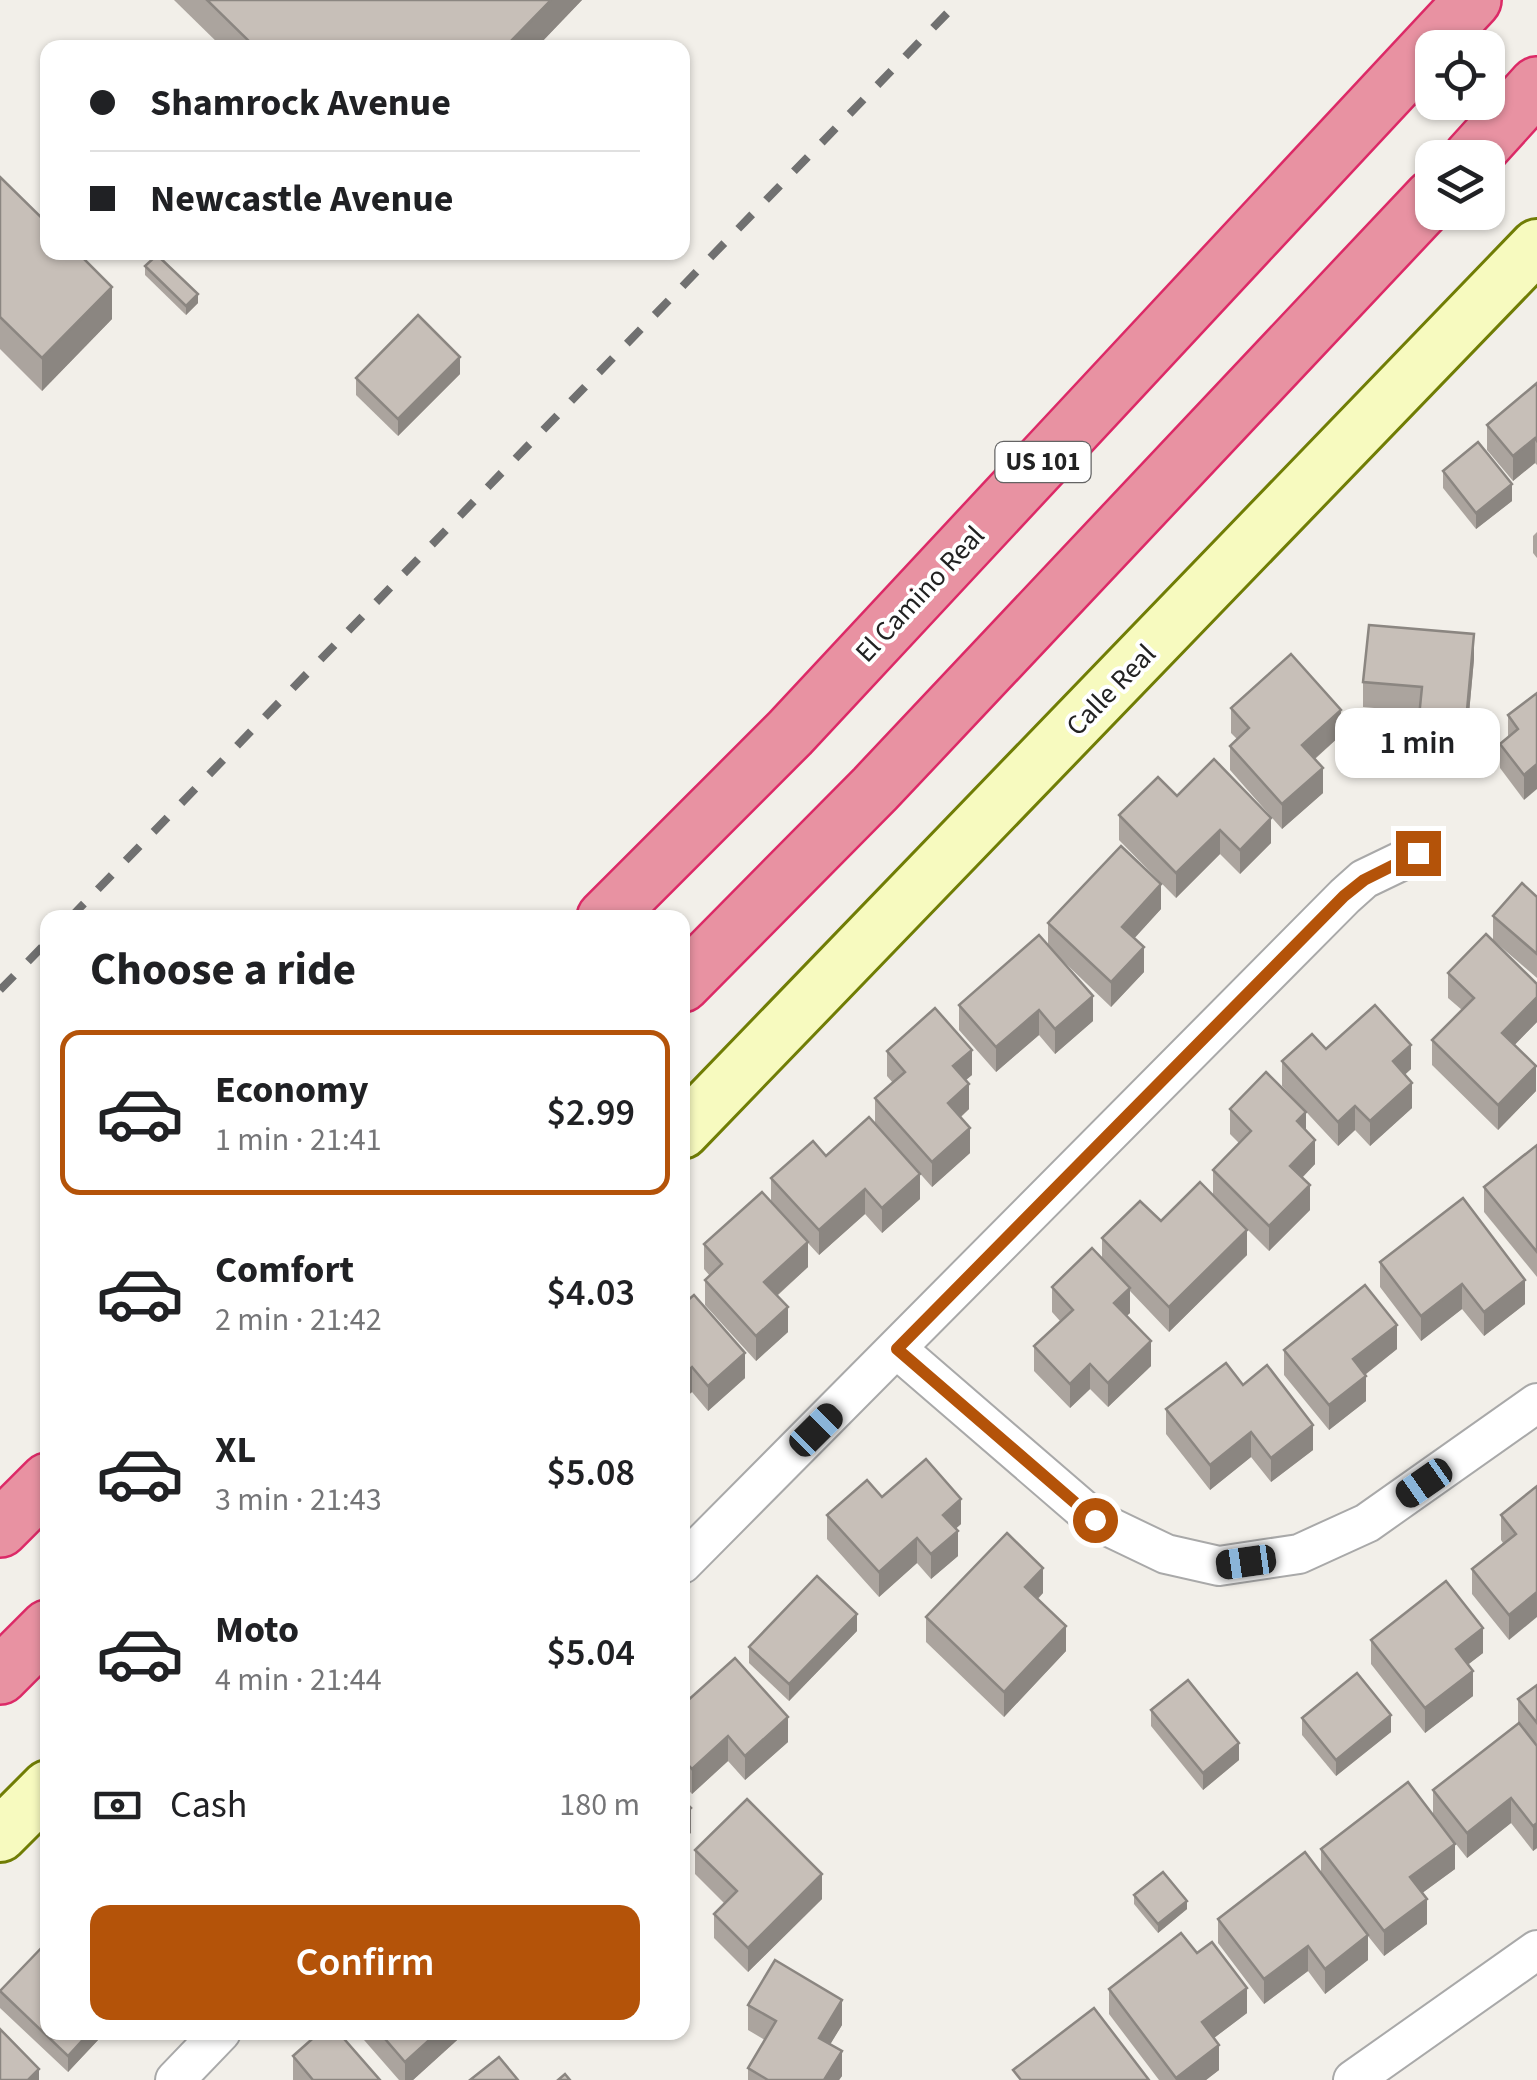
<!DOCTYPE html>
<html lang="en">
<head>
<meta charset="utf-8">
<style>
  :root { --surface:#fff; --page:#f6f6f6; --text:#202124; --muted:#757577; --line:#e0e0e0; --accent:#b45309 }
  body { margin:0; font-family:"Source Sans 3",sans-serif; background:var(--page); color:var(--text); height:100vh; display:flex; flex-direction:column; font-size:38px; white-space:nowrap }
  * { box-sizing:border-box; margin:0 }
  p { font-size:32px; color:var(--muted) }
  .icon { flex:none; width:55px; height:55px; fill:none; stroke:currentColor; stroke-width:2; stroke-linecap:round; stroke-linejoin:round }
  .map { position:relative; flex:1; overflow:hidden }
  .panel { position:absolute; left:40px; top:910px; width:650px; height:1130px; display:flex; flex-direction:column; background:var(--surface); border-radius:20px; box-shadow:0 2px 8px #0004 }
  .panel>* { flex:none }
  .hud { position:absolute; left:40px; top:40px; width:650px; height:220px; border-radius:20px; box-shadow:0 2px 8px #0004; display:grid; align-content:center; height:220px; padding:0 50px; background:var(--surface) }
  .buttons { position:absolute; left:1415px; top:30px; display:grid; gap:20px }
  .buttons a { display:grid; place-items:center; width:90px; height:90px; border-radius:20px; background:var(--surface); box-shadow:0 2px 8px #0004; font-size:50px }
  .end { position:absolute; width:45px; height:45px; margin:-22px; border:12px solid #b45309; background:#fff; box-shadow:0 0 0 5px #fff }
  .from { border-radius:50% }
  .bubble { position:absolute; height:70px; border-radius:20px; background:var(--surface); box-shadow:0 2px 8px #0004; font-size:32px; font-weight:600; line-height:70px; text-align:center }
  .car { position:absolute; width:30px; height:60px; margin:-30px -15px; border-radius:12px; box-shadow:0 0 8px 2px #0007; background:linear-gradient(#222 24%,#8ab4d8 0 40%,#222 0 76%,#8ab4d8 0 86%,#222 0) }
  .hud b { display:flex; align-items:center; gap:35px; height:95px; font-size:38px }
  .hud b+b { border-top:2px solid var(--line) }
  .hud i { width:25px; height:25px; background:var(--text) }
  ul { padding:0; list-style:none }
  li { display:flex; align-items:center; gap:30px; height:165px; margin:0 20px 15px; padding:0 30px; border:5px solid transparent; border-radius:20px }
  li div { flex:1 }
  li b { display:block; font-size:38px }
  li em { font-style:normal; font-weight:600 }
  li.active { border-color:var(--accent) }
  li>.icon { width:90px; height:90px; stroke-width:1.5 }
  h2 { padding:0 50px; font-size:45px; line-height:120px }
  .pay { display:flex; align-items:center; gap:25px; height:110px; padding:0 50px; font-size:38px }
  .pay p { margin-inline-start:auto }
  .action { display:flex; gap:20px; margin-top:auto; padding:20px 50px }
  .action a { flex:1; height:115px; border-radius:20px; background:var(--accent); color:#fff; font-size:40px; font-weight:600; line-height:115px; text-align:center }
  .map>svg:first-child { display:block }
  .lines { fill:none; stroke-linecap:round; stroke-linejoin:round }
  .street-casing { stroke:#a9a9a9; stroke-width:42 }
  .secondary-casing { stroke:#707d05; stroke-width:58 }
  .highway-casing { stroke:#dc2a67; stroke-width:60 }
  .street { stroke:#fff; stroke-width:38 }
  .secondary { stroke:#f7fabf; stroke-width:52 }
  .highway { stroke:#e892a2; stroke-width:55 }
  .rail { stroke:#707070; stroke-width:8; stroke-dasharray:20 20; stroke-linecap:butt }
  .wall { fill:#aba49e }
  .shaded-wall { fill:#8b8681 }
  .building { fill:#c7bfb8; stroke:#8b8681; stroke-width:2.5 }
  .route { stroke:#b45309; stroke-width:12 }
  .labels { text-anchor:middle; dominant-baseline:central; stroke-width:8; stroke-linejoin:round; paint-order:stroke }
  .shield { fill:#fff; stroke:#646464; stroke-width:2.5 }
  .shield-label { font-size:25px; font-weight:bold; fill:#222 }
  .street-label { font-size:28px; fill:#222; stroke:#fff }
</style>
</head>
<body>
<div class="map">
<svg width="1537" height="2080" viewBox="0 0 1537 2080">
  <rect width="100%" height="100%" fill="#f2efe9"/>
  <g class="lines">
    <!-- street casing -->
    <g class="street-casing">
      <g id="street">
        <polyline points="897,1349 1095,1520 1166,1554 1219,1566 1299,1554 1367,1523 1537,1403"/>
        <polyline points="682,1564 1345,896 1364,879 1418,853"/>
        <polyline points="175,2080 221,2032"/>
        <polyline points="1353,2080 1537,1950"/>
      </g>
    </g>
    <!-- secondary casing -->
    <g class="secondary-casing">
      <g id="secondary">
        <polyline points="682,1132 1537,246"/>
        <polyline points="0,1835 48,1787"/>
      </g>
    </g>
    <!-- highway casing -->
    <g class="highway-casing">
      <g id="highway">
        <polyline points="1471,158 1537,85"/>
        <polyline points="605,918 790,733 1473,0"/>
        <polyline points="682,984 875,789 1432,198"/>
        <polyline points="0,1529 48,1481"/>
        <polyline points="0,1676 48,1628"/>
      </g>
    </g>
    <!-- street -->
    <use href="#street" class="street"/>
    <!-- secondary -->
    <use href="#secondary" class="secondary"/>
    <!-- highway -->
    <use href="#highway" class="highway"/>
    <!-- rail -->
    <g class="rail">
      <polyline points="70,918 960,0"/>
      <polyline points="0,990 48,941"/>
    </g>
  </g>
  <!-- wall -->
  <g class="wall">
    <polygon points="174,0 582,0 536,48 223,48"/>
    <polygon points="0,177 112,319 42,391 0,349"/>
    <polygon points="145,266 198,303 186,315 145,275"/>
    <polygon points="460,374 398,436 356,395 356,378"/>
    <polygon points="1537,383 1537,465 1535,463 1513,481 1487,450 1487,425"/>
    <polygon points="1443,471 1512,501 1476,529 1443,488"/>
    <polygon points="1537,532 1537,558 1533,553 1533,536"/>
    <polygon points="1474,659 1466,746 1419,742 1419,712 1363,707 1363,682"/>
    <polygon points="1537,693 1524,800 1500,768 1500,744 1508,737 1508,715"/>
    <polygon points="1231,708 1341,735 1315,759 1323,793 1282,829 1230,770 1230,746 1237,739 1231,733"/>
    <polygon points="1177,796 1271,843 1240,874 1220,854 1176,898 1119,840 1119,815"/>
    <polygon points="1537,897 1537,978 1493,940 1493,916"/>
    <polygon points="1161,909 1134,938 1144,972 1111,1007 1061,959 1093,1021 1055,1054 1039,1035 996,1072 959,1030 959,1005 1048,945 1048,923"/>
    <polygon points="1448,973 1537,1022 1514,1045 1536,1091 1498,1130 1432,1065 1432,1040 1462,1010 1448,998"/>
    <polygon points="1326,1049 1411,1069 1405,1074 1412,1108 1370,1146 1355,1130 1338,1146 1282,1086 1282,1061"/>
    <polygon points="887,1051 972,1075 965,1080 969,1109 961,1117 970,1153 932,1187 875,1123 875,1098 893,1083 887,1076"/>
    <polygon points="1230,1109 1306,1130 1315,1164 1302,1178 1310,1210 1269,1251 1213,1195 1213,1170 1239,1143 1230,1134"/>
    <polygon points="1537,1145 1537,1277 1484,1212 1484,1187"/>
    <polygon points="826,1156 920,1199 882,1233 865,1214 819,1255 808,1243 808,1267 777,1296 788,1332 756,1361 705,1305 705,1280 710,1276 704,1269 704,1244 771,1202 771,1178"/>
    <polygon points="1463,1198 1525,1304 1484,1336 1462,1309 1421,1341 1380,1287 1380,1262"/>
    <polygon points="1161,1221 1247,1255 1169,1332 1130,1291 1130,1313 1126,1316 1151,1366 1108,1407 1090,1389 1070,1408 1034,1371 1034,1346 1060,1321 1052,1312 1052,1287 1102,1259 1102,1238"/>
    <polygon points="682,1305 745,1378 708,1411 692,1392 682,1400"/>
    <polygon points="1397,1349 1365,1375 1366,1401 1329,1430 1284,1375 1284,1350"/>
    <polygon points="1243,1385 1313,1450 1271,1482 1251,1457 1210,1490 1166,1434 1166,1409"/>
    <polygon points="1537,1486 1509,1640 1472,1594 1472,1569 1503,1543 1501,1540 1501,1515"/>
    <polygon points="882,1497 961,1524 955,1529 958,1556 931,1579 917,1563 879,1597 827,1539 827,1515"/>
    <polygon points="1043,1593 1038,1599 1066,1651 1004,1717 926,1642 926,1617"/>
    <polygon points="857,1631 789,1701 749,1663 749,1647"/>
    <polygon points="1371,1640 1483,1653 1468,1664 1473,1696 1425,1733 1371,1664"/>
    <polygon points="1537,1685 1537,1848 1533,1851 1511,1823 1467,1858 1433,1815 1433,1790 1518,1724 1518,1699"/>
    <polygon points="682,1700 685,1703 788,1742 745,1780 728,1761 692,1794 682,1783"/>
    <polygon points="1151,1710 1239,1760 1203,1790 1151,1726"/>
    <polygon points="1302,1718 1391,1732 1336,1776 1302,1735"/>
    <polygon points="1321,1849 1455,1869 1422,1893 1427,1924 1384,1956 1368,1936 1368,1960 1325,1994 1308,1971 1264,2004 1218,1943 1218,1919 1321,1873"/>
    <polygon points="695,1850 822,1899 748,1972 714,1938 714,1914 724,1903 695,1874"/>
    <polygon points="1134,1895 1187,1909 1158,1933 1134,1904"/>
    <polygon points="1109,1989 1247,2013 1214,2038 1219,2070 1206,2080 1159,2080 1109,2014"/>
    <polygon points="0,1991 48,2032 99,2032 99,2039 68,2072 0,2008"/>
    <polygon points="748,2005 842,2025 830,2044 842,2076 839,2080 748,2080 748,2068 765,2040 748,2030"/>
    <polygon points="357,2032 466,2032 413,2080 399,2080"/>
    <polygon points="293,2056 380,2080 293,2080"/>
  </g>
  <!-- shaded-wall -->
  <g class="shaded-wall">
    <polygon points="551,0 582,0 536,48 504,48"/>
    <polygon points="112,287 112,319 42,391 42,358"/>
    <polygon points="198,294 198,303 186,315 186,306"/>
    <polygon points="460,357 460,374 398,436 398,419"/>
    <polygon points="1535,438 1535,463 1513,481 1513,456"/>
    <polygon points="1512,484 1512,501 1476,529 1476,513"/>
    <polygon points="1474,634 1474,659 1466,746 1466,721"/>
    <polygon points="1341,710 1341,735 1302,770 1302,745"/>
    <polygon points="1537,764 1537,789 1524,800 1524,775"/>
    <polygon points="1323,768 1323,793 1282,829 1282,804"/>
    <polygon points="1271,818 1271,843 1240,874 1240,850"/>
    <polygon points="1220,830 1220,854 1176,898 1176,873"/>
    <polygon points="1161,884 1161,909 1122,952 1122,927"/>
    <polygon points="1144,947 1144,972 1111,1007 1111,982"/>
    <polygon points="1093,996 1093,1021 1055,1054 1055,1029"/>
    <polygon points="1537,997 1537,1022 1502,1058 1502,1033"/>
    <polygon points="1039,1010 1039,1035 996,1072 996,1047"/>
    <polygon points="1411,1045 1411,1069 1393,1086 1393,1061"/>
    <polygon points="972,1050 972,1075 953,1091 953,1066"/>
    <polygon points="1536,1066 1536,1091 1498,1130 1498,1105"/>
    <polygon points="1412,1083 1412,1108 1370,1146 1370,1121"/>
    <polygon points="969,1084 969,1109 948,1128 948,1103"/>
    <polygon points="1355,1106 1355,1130 1338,1146 1338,1122"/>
    <polygon points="1306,1112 1306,1137 1297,1121"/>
    <polygon points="970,1128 970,1153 932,1187 932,1162"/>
    <polygon points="1315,1140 1315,1164 1290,1190 1290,1166"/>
    <polygon points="920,1174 920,1199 882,1233 882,1208"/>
    <polygon points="1310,1185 1310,1210 1269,1251 1269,1226"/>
    <polygon points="865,1189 865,1214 819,1255 819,1230"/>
    <polygon points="1247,1230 1247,1255 1169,1332 1169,1307"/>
    <polygon points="808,1242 808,1267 764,1307 764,1282"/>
    <polygon points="1525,1280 1525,1304 1484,1336 1484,1312"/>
    <polygon points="1462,1284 1462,1309 1421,1341 1421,1316"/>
    <polygon points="1130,1288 1130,1313 1114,1328 1114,1303"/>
    <polygon points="788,1307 788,1332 756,1361 756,1336"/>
    <polygon points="1397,1325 1397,1349 1353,1384 1353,1359"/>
    <polygon points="1151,1341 1151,1366 1108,1407 1108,1383"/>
    <polygon points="745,1353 745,1378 708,1411 708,1386"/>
    <polygon points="1090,1364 1090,1389 1070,1408 1070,1384"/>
    <polygon points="692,1367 692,1392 682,1400 682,1376"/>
    <polygon points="1366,1376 1366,1401 1329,1430 1329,1405"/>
    <polygon points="1313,1425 1313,1450 1271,1482 1271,1458"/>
    <polygon points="1251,1432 1251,1457 1210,1490 1210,1465"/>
    <polygon points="961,1499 961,1524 943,1540 943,1515"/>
    <polygon points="958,1531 958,1556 931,1579 931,1554"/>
    <polygon points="917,1538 917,1563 879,1597 879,1572"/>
    <polygon points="1043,1568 1043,1593 1025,1611 1025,1587"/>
    <polygon points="1537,1592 1537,1617 1509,1640 1509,1615"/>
    <polygon points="857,1614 857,1631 789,1701 789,1684"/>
    <polygon points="1066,1626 1066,1651 1004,1717 1004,1692"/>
    <polygon points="1483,1628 1483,1653 1456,1674 1456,1649"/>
    <polygon points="1473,1671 1473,1696 1425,1733 1425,1708"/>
    <polygon points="1391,1715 1391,1732 1336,1776 1336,1760"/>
    <polygon points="788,1717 788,1742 745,1780 745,1756"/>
    <polygon points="728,1736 728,1761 692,1794 692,1769"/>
    <polygon points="1239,1743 1239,1760 1203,1790 1203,1773"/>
    <polygon points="1511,1798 1511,1823 1467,1858 1467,1833"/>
    <polygon points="691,1808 691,1833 682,1841 682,1816"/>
    <polygon points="1537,1823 1537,1848 1533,1851 1533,1826"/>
    <polygon points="1455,1844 1455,1869 1410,1902 1410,1877"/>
    <polygon points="822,1874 822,1899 748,1972 748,1948"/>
    <polygon points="1427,1899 1427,1924 1384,1956 1384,1931"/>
    <polygon points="1187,1901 1187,1909 1158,1933 1158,1924"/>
    <polygon points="1368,1935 1368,1960 1325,1994 1325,1969"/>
    <polygon points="1308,1946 1308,1971 1264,2004 1264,1979"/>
    <polygon points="1247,1988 1247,2013 1202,2047 1202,2022"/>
    <polygon points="842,2000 842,2025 819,2063 819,2038"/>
    <polygon points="90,2032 99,2032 99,2039 68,2072 68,2056"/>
    <polygon points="438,2032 466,2032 413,2080 405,2080 405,2062"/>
    <polygon points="1219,2045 1219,2070 1206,2080 1176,2080 1176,2078"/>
    <polygon points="842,2051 842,2076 839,2080 824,2080"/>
    <polygon points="39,2069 39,2080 28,2080"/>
  </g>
  <!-- building -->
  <g class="building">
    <polygon points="207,0 551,0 504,48 256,48"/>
    <polygon points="0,177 48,224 48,252 77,252 112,287 42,358 0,317"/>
    <polygon points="157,255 198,294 186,306 145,266"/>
    <polygon points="418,315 460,357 398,419 356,378"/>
    <polygon points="1537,383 1537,441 1535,438 1513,456 1487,425"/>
    <polygon points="1478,442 1512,484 1476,513 1443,471"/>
    <polygon points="1369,625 1474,634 1466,721 1419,717 1422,687 1363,682"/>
    <polygon points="1291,654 1341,710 1302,745 1323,768 1282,804 1230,746 1249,728 1231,708"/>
    <polygon points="1537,693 1537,764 1524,775 1500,744 1518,729 1508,715"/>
    <polygon points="1214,759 1271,818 1240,850 1220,830 1176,873 1119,815 1158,777 1177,796"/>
    <polygon points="1121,846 1161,884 1122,927 1144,947 1111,982 1048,923"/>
    <polygon points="1522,883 1537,897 1537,954 1493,916"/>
    <polygon points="1486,934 1537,984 1537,997 1502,1033 1536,1066 1498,1105 1432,1040 1474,998 1448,973"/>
    <polygon points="1039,935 1093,996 1055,1029 1039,1010 996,1047 959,1005"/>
    <polygon points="1375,1005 1411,1045 1393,1061 1412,1083 1370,1121 1355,1106 1338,1122 1282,1061 1312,1034 1326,1049"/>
    <polygon points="935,1008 972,1050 953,1066 969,1084 948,1103 970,1128 932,1162 875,1098 905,1072 887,1051"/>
    <polygon points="1266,1072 1306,1112 1297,1121 1315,1140 1290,1166 1310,1185 1269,1226 1213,1170 1251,1131 1230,1109"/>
    <polygon points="869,1117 920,1174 882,1208 865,1189 819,1230 771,1178 813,1141 826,1156"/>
    <polygon points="1537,1145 1537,1252 1484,1187"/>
    <polygon points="1200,1182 1247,1230 1169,1307 1102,1238 1140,1201 1161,1221"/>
    <polygon points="762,1192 808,1242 764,1282 788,1307 756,1336 705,1280 722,1264 704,1244"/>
    <polygon points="1463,1198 1525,1280 1484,1312 1462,1284 1421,1316 1380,1262"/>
    <polygon points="1092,1248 1130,1288 1114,1303 1151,1341 1108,1383 1090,1364 1070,1384 1034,1346 1073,1310 1052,1287"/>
    <polygon points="1365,1285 1397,1325 1353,1359 1366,1376 1329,1405 1284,1350"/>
    <polygon points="694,1295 745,1353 708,1386 692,1367 682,1376 682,1305"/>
    <polygon points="1226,1363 1243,1385 1267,1365 1313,1425 1271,1458 1251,1432 1210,1465 1166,1409"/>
    <polygon points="926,1459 961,1499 943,1515 958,1531 931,1554 917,1538 879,1572 827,1515 867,1480 882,1497"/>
    <polygon points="1537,1486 1537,1592 1509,1615 1472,1569 1516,1534 1501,1515"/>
    <polygon points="1007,1533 1043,1568 1025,1587 1066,1626 1004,1692 926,1617"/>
    <polygon points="817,1576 857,1614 789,1684 749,1647"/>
    <polygon points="1446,1581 1483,1628 1456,1649 1473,1671 1425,1708 1371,1640"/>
    <polygon points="735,1658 788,1717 745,1756 728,1736 692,1769 682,1758 682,1700 685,1703"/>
    <polygon points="1357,1673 1391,1715 1336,1760 1302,1718"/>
    <polygon points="1188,1680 1239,1743 1203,1773 1151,1710"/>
    <polygon points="1537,1685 1537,1723 1518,1699"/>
    <polygon points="1519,1723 1537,1746 1537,1823 1533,1826 1511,1798 1467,1833 1433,1790"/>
    <polygon points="1408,1782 1455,1844 1410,1877 1427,1899 1384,1931 1321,1849"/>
    <polygon points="682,1799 691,1808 682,1816"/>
    <polygon points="747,1799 822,1874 748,1948 714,1914 737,1891 695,1850"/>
    <polygon points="1305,1852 1368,1935 1325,1969 1308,1946 1264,1979 1218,1919"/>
    <polygon points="1163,1872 1187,1901 1158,1924 1134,1895"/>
    <polygon points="1181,1933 1197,1953 1212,1942 1247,1988 1202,2022 1219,2045 1176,2078 1109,1989"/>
    <polygon points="48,1941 48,2032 90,2032 68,2056 0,1991"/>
    <polygon points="775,1960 842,2000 819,2038 842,2051 824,2080 768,2080 748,2068 776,2021 748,2005"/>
    <polygon points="1094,2008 1149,2080 1021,2080 1013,2070"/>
    <polygon points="0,2029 39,2069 28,2080 0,2080"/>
    <polygon points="320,2032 338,2032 380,2080 313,2080 293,2056"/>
    <polygon points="379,2032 438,2032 405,2062"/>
    <polygon points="499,2057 518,2080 470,2080"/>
    <polygon points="565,2074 570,2080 558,2080"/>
  </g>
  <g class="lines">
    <!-- route -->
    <polyline class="route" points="1095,1520 897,1349 1344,896 1364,880 1418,853"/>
  </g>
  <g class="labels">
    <!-- shield labels -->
    <rect class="shield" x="995.5" y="442" width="95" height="40" rx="8"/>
    <g class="shield-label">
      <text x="1043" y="462">US 101</text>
    </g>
    <!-- street labels -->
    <g class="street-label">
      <text transform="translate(920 594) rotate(-47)">El Camino Real</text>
      <text transform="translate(1111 690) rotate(-46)">Calle Real</text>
    </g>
  </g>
</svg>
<div class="buttons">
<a><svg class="icon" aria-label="locate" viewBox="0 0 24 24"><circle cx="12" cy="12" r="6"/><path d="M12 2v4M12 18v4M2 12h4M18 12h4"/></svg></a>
<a><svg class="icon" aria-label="layers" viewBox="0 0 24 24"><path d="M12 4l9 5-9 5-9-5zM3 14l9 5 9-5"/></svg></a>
</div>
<i class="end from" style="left:1095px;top:1520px"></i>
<i class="end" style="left:1418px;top:853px"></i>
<div class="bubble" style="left:1335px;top:708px;width:165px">1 min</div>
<i class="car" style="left:816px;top:1430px;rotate:45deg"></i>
<i class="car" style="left:1424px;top:1483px;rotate:235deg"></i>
<i class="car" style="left:1246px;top:1562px;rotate:262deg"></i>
<div class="hud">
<b><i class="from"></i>Shamrock Avenue</b>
<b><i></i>Newcastle Avenue</b>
</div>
<section class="panel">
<h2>Choose a ride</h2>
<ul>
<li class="active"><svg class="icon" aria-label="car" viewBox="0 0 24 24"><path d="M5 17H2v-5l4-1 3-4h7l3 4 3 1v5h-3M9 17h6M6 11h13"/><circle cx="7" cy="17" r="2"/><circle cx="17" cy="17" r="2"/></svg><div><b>Economy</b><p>1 min · 21:41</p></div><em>$2.99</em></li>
<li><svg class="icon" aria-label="car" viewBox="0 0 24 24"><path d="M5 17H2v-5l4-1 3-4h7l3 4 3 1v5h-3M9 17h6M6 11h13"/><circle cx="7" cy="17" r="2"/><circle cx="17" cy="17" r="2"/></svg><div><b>Comfort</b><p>2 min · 21:42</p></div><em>$4.03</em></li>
<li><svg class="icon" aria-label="car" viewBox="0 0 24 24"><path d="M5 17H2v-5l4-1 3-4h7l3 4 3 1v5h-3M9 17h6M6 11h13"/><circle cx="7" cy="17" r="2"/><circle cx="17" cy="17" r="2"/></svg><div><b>XL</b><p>3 min · 21:43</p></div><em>$5.08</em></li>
<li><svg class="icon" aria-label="car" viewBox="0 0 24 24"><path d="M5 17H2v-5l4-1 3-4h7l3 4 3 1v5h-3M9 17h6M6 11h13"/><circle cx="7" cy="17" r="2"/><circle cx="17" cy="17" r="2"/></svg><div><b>Moto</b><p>4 min · 21:44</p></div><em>$5.04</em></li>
</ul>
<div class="pay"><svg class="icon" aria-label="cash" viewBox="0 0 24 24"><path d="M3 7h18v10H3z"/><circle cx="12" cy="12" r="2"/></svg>Cash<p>180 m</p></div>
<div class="action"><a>Confirm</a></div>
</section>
</div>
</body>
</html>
